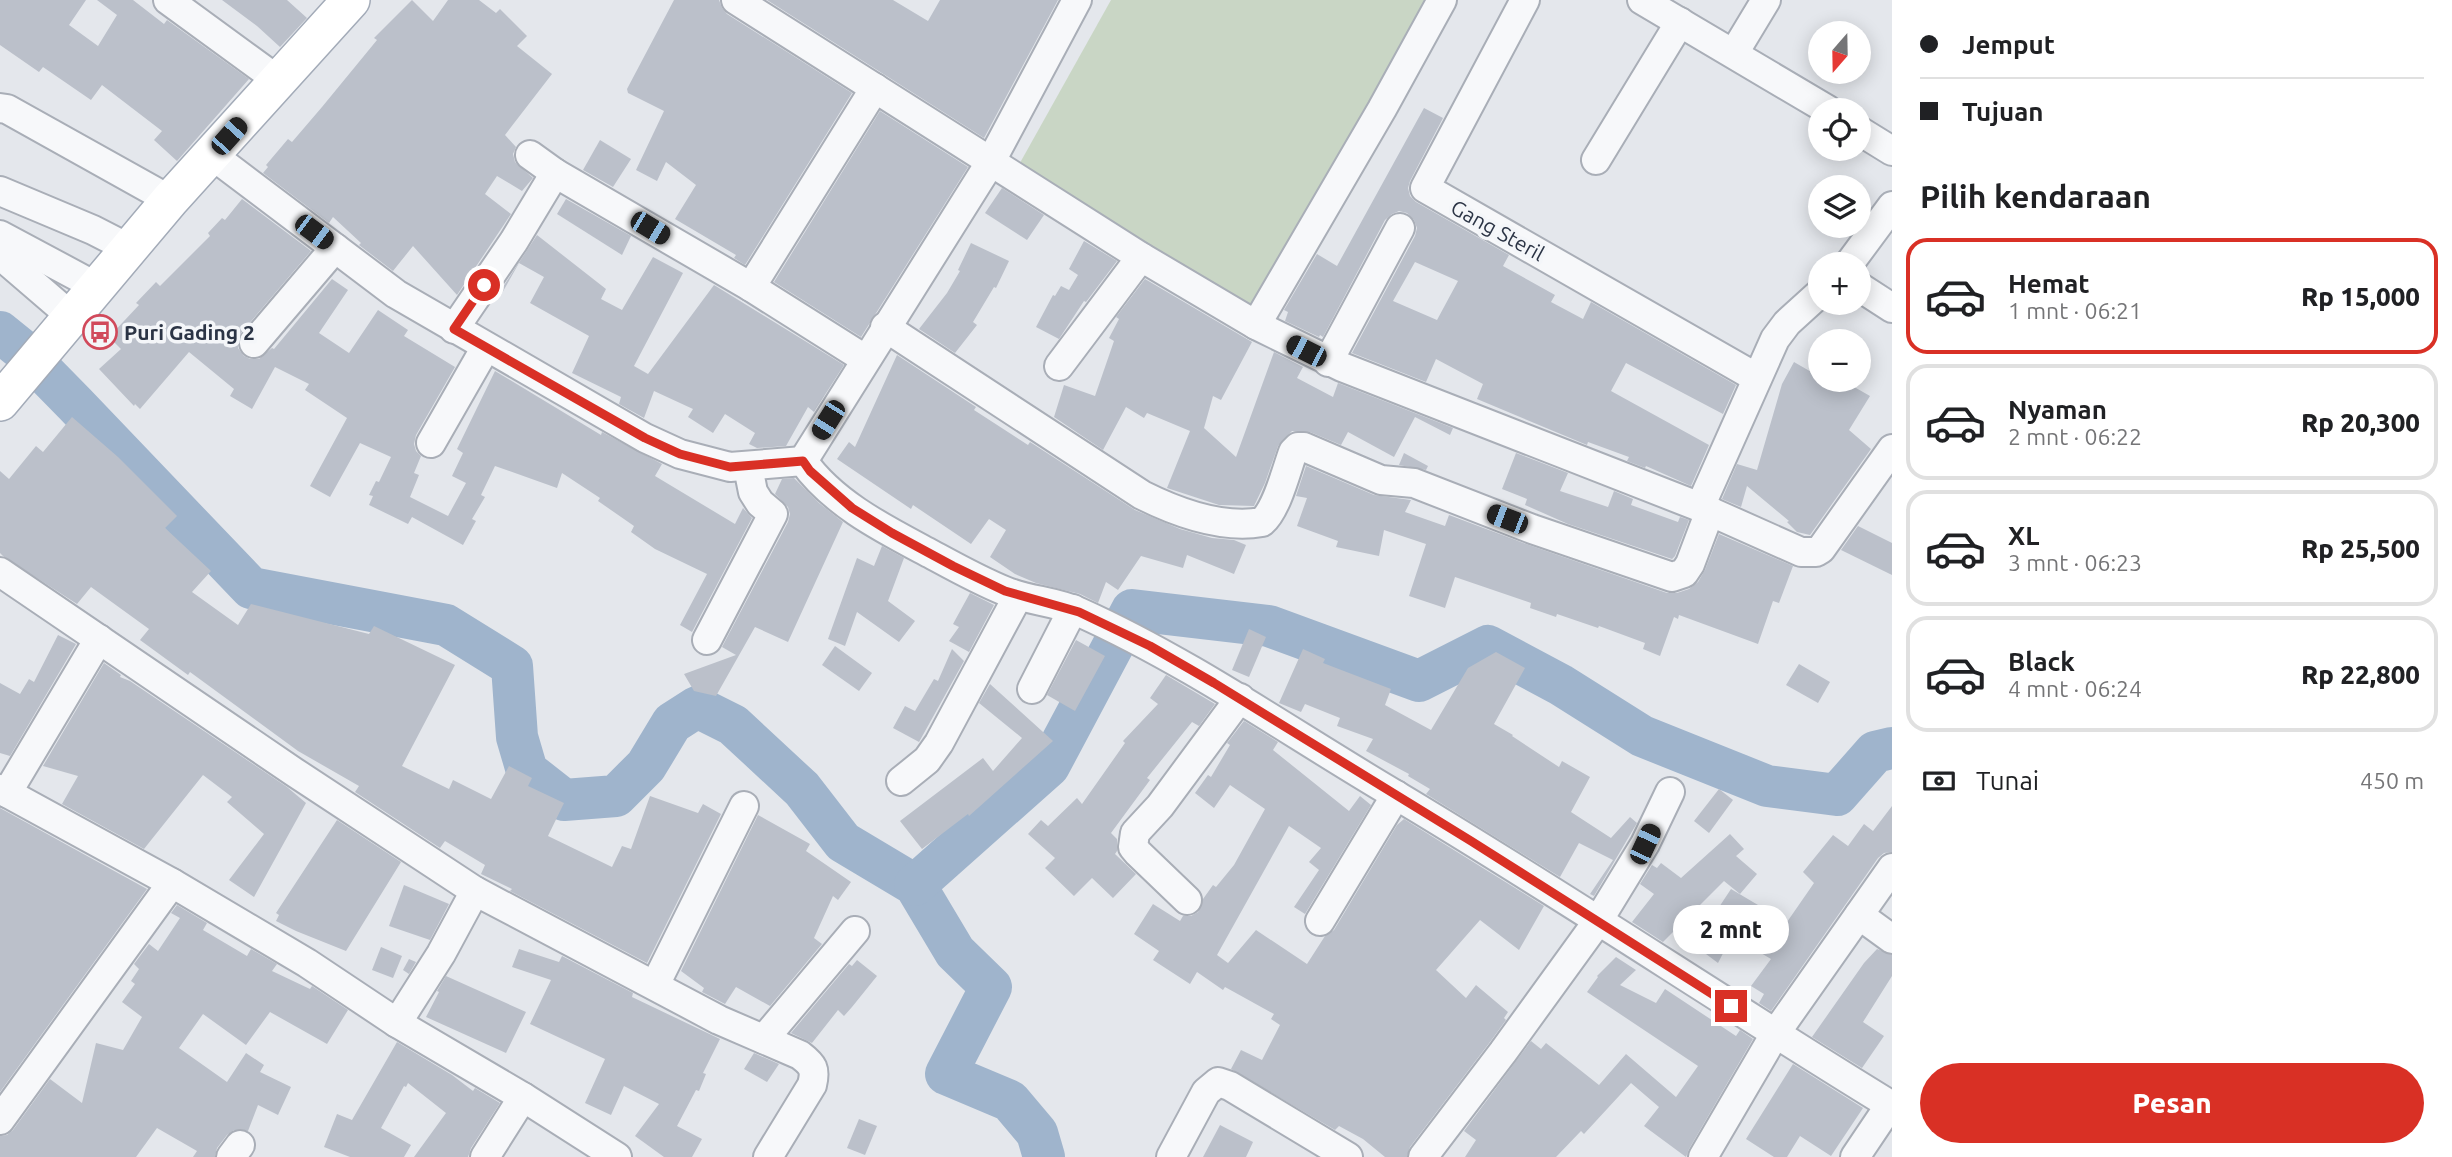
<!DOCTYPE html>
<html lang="id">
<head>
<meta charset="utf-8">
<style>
  :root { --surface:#fff; --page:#f2f2f2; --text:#202124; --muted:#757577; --line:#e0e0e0; --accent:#d93025 }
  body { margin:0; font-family:Ubuntu,sans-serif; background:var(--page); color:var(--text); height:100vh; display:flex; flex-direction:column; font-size:26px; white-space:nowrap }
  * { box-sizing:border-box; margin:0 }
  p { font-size:23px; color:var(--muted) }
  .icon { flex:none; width:38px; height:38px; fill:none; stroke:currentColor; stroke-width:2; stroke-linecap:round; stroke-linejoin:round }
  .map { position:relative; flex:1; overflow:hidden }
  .panel { display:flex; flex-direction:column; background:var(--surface); width:560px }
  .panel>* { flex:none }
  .guide { display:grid; align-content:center; height:154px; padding:0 28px; background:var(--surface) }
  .needle { width:46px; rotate:200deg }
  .fabs { position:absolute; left:1808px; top:21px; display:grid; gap:14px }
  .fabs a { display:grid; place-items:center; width:63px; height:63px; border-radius:50%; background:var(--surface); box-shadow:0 4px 18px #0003; font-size:35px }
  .end { position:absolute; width:32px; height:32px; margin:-16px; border:9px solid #d93025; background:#fff; box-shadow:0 0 0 4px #fff }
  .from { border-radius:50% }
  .bubble { position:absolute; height:49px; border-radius:24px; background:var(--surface); box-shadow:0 4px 18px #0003; font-size:23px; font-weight:800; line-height:49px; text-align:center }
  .car { position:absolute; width:21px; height:42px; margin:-21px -10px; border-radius:9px; box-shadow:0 0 5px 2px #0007; background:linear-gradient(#222 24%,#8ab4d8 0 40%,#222 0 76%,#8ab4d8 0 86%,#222 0) }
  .guide b { display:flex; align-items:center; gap:24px; height:66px; font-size:26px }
  .guide b+b { border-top:2px solid var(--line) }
  .guide i { width:18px; height:18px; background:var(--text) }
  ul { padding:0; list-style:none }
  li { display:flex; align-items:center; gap:21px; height:116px; margin:0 14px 10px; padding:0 14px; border:4px solid var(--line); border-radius:21px }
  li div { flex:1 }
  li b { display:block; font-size:26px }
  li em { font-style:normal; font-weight:800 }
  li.current { border-color:var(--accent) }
  li>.icon { width:63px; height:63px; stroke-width:1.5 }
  h2 { padding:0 28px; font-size:32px; line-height:84px }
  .pay { display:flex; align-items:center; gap:18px; height:77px; padding:0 28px; font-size:26px }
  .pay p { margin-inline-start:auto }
  .action { display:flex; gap:14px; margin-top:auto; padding:14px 28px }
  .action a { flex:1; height:80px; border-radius:42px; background:var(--accent); color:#fff; font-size:28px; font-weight:800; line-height:80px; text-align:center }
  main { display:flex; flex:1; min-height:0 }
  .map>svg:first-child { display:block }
  .green { fill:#c9d6c5 }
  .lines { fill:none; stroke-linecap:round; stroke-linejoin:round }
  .river { stroke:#9fb4cc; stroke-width:42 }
  .building { fill:#bbc0ca; fill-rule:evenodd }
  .minor-casing { stroke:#a9aeb7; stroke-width:32 }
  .major-casing { stroke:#a3abb8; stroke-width:40 }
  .minor { stroke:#f7f8fa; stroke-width:28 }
  .major { stroke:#fff; stroke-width:37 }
  .route { stroke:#d93025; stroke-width:9 }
  .labels { text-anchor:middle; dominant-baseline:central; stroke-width:7; stroke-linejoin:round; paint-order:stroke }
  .street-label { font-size:21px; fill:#2b3445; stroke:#f4f6f9 }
  .poi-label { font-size:21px; font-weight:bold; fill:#2b3445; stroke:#f4f6f9; text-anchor:start }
</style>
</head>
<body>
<main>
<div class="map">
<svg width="1892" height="1157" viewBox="0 0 1892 1157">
  <rect width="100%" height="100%" fill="#e4e7ec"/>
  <!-- green -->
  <polygon class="green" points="1111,0 1435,0 1262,313 1016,170"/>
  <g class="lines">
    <!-- river -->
    <g class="river">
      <polyline points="0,332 21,349 75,404 251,588 446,625 512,666 517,737 527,771 564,800 616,796 646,766 672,723 697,707 733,725 802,789 843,842 915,885 955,952 991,987 946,1074 1010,1101 1037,1133 1044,1157"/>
      <polyline points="915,885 1049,766 1132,610 1269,626 1419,681 1488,646 1561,685 1642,736 1767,786 1837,795 1875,752 1892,748"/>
    </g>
  </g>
  <!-- building -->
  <g class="building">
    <polygon points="0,0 86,0 69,25 98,46 117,15 97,0 133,0 164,24 167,20 249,79 177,161 154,140 162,131 102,85 91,100 43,67 39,72 0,45"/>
    <polygon points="222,0 287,0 307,18 280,47 257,26"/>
    <polygon points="412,0 433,21 448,0 479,0 496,13 500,9 527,36 517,46 552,74 505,135 516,147 513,154 515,162 533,178 522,191 497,176 485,194 511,214 457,295 413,246 393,271 359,245 361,243 333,217 329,223 263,173 268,167 266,165 288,139 292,142 322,107 377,40 374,38"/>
    <polygon points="674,0 719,0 722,8 727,14 852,93 745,265 734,258 736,255 675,219 696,185 666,162 657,181 636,170 664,111 628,93 627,89"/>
    <polygon points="767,0 893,0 928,21 940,0 1058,0 984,138"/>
    <path d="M1424,108L1443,118L1410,181L1408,188L1410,196L1416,202L1509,255L1503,266L1555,295L1551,302L1583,319L1591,302L1736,385L1723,414L1626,363L1611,391L1709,445L1691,486L1646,466L1645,468L1627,461L1629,457L1588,442L1587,445L1477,399L1483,384L1436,359L1426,382L1352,353L1415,236L1417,228L1414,220L1407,213L1399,211L1392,214L1385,220L1323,337L1320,335L1319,337L1285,321L1288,312L1284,310L1317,254L1337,266ZM1415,262L1458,281L1437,320L1393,301Z"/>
    <polygon points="880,111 968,167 861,337 774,282"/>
    <polygon points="600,140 631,159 613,187 583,170"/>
    <polygon points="1002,188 1044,215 1027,240 985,213"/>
    <polygon points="242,199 311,251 241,333 238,339 238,348 244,356 250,359 259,359 272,348 274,349 332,279 348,290 319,333 349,353 378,310 408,330 404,336 455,367 416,435 414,444 416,451 421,456 414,473 419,475 410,497 448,516 466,483 452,476 463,453 457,449 495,371 601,435 602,432 662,464 655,476 735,524 743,508 752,518 692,632 680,625 707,574 655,549 631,532 634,526 598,501 600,498 562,473 557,488 495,466 481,495 485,497 472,519 476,521 463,545 412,517 408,524 369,505 373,496 369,495 376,481 379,482 391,457 360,443 330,497 310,486 347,418 305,390 309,384 275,367 252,409 230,396 234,389 189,352 140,409 135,404 134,406 99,369 121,349 109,337 139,305 136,303 156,282 160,286 210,236 208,233 222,218 225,220"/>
    <polygon points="566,199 631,236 622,255 557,214"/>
    <polygon points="537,235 606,289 601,299 622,310 653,257 683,273 634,366 648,374 714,285 844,365 814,412 808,407 786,446 757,448 749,444 755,433 725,414 713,433 688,417 693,409 654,391 644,418 619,404 621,397 572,373 589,336 530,303 544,277 519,263 501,295 499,293"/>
    <polygon points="1084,241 1117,261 1086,302 1084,301 1059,339 1036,327 1053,295 1055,296 1061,286 1069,290 1078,275 1069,269"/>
    <polygon points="971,243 1009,261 996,288 994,287 973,322 977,325 955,353 919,329 947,293 960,271 958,270"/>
    <polygon points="1145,279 1252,342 1221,400 1213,396 1204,428 1236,457 1274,352 1303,367 1297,378 1333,397 1338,383 1453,428 1450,435 1415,417 1394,457 1348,432 1341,445 1310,432 1292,431 1278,446 1265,483 1254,506 1219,505 1167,488 1190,431 1147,413 1144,418 1126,407 1103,450 1054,417 1064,385 1095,396 1114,341 1109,338 1119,319 1116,317"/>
    <polygon points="897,355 976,407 974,410 1028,445 1030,442 1135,510 1180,529 1212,538 1234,540 1246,545 1234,574 1187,555 1183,568 1141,556 1118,590 1106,582 1098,603 1080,594 1036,583 1015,574 990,557 1006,530 989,519 971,544 913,505 911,509 837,459 849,442 855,447"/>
    <polygon points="1794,362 1820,377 1820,380 1826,380 1845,391 1849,384 1870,396 1849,430 1871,449 1810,535 1797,532 1787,522 1789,521 1747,486 1741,507 1722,499 1737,464 1757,470 1782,384"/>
    <polygon points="72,417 118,457 177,516 165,528 211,571 192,592 238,625 251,604 369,634 374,626 455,665 402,766 449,789 453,780 491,799 509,766 532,778 528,786 564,803 548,836 612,867 622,846 631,849 650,796 698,813 703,804 721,814 647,963 510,891 512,889 481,874 485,865 445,841 440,848 355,792 359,786 298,751 190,672 188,675 140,640 149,629 91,587 77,604 3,556 0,553 0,471 9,479 36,446 43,452"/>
    <polygon points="1404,453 1428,466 1426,470 1399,465"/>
    <polygon points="1516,453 1568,473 1560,491 1608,507 1614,491 1633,499 1631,505 1678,522 1680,517 1689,520 1675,556 1672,559 1568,524 1525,505 1527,499 1502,489"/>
    <polygon points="1306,466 1374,495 1411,500 1405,512 1445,526 1449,515 1526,544 1667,593 1677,593 1689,589 1698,582 1705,570 1719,534 1793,566 1779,603 1773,601 1758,644 1679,615 1678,619 1674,617 1660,656 1643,649 1645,643 1599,626 1598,628 1557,614 1556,617 1530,608 1531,603 1455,577 1445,608 1409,596 1426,544 1384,530 1379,556 1336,547 1338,541 1297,526 1307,498 1296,496"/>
    <polygon points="794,478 819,503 843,522 788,642 755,627 716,696 694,691 684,674 736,655 722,647 788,522 790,514 788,507 775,494 782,479"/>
    <polygon points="1858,526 1892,543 1892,575 1841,550"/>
    <polygon points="882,546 904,558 888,601 915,621 899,642 857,612 845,646 828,639 857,558 874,566"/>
    <polygon points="970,593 994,605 969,652 949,641 959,627 953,624"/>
    <polygon points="1249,629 1266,637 1249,677 1232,670"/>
    <polygon points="58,635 76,644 10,756 0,753 0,683 20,694 29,679 34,682"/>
    <polygon points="1076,640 1105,656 1075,711 1047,695"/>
    <polygon points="835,646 872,673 859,691 822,665"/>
    <polygon points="952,649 964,661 919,742 893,728 905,706 915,711 934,679 938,681"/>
    <polygon points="1303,649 1325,659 1323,663 1391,689 1385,705 1431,730 1468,668 1496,652 1525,668 1494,724 1513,735 1512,736 1559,767 1562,761 1590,777 1571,812 1611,838 1630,817 1637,823 1594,896 1590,894 1613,860 1579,843 1560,877 1426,794 1430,789 1408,776 1409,774 1366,751 1373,739 1337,726 1340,718 1305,704 1301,712 1279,703"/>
    <polygon points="104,663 121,675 120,677 130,681 287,787 306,803 254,897 229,880 264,834 227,802 232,797 203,775 144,849 62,804 78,776 43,766"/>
    <polygon points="1799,664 1830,682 1818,703 1786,685"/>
    <polygon points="1166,675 1215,704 1199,726 1192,722 1147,778 1150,780 1111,833 1117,839 1117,851 1115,854 1136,874 1113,898 1092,878 1074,896 1045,868 1055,858 1028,834 1041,820 1048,826 1077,798 1082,804 1125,743 1123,741 1158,704 1150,698"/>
    <polygon points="990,684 1053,741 969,816 968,814 922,849 900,821 983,758 993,771 1022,738 979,703"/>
    <polygon points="1244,721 1278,742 1273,750 1349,811 1360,796 1371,805 1305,914 1294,907 1319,870 1309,862 1321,848 1289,826 1217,955 1228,963 1256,930 1307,964 1325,936 1334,930 1397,825 1404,819 1544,906 1519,950 1480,920 1436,970 1466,998 1476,985 1508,1012 1504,1018 1506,1020 1490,1042 1410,1147 1407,1157 1385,1157 1363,1139 1339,1126 1335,1130 1231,1069 1241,1050 1262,1060 1280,1025 1271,1019 1274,1014 1225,987 1223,990 1197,972 1190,984 1153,960 1159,951 1134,934 1153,904 1180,921 1183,916 1191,916 1198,912 1203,899 1213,885 1216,887 1234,865 1265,809 1230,785 1214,808 1195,793 1208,775 1211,777 1230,745 1227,743"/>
    <polygon points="1719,789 1733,800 1709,833 1694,821"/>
    <polygon points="1892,806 1892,852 1884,853 1878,858 1771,1011 1759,1003 1764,994 1751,986 1771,959 1732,936 1718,963 1694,945 1731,889 1787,922 1814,883 1803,872 1833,835 1848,846 1864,824 1873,831"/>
    <polygon points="0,808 147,889 0,1092"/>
    <polygon points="758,815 810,844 806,851 851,882 838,900 833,896 814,938 822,944 770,1006 736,987 725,1004 702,992 704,988 681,971"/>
    <polygon points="337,820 401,862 346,951 296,931 276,921 279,915 276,913"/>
    <polygon points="1730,834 1744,849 1736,856 1757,874 1740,894 1724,881 1663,942 1632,922 1654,894 1640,884 1652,865 1657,868 1661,863 1681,878"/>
    <polygon points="404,885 449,904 430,940 389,926"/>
    <polygon points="177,905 207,923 203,930 247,956 251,949 277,964 272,971 310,989 312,986 348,1010 327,1044 270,1012 246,1045 203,1014 179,1048 227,1082 246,1053 264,1065 260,1072 291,1087 278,1115 258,1105 248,1131 234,1130 227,1135 217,1148 215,1157 193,1157 197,1151 157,1128 136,1157 0,1157 0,1136 7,1135 13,1130 50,1079 82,1103 96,1043 123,1050 142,1017 122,1002 135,984 131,981 139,969 134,964 149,944 158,951 180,918 171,913"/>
    <polygon points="381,947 402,956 393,978 372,970"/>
    <polygon points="519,949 559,962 562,956 633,993 632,997 720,1039 703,1073 706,1074 699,1091 696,1090 677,1126 702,1139 692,1157 664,1157 635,1136 659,1104 624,1086 611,1115 585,1103 605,1059 530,1024 551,980 512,967"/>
    <polygon points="1877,949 1892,955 1892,976 1863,1022 1884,1036 1862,1068 1812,1037 1864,963"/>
    <polygon points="1616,957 1636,970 1620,985 1656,1003 1665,989 1736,1036 1740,1030 1753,1039 1689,1149 1686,1157 1644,1126 1659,1107 1631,1083 1584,1134 1581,1131 1556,1157 1465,1157 1476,1140 1464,1131 1531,1041 1541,1049 1546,1043 1599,1085 1626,1054 1676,1097 1698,1066 1587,992 1598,977 1597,976"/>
    <polygon points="409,959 416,962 409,974 403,970"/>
    <polygon points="857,960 877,976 852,1007 844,1016 838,1010 812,1043 791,1033 849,964 852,966"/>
    <polygon points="446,976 526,1012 506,1053 426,1017 439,992 437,991"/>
    <polygon points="397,1042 452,1075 473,1091 475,1088 500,1103 471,1148 468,1157 414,1157 446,1113 408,1083 406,1087 404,1086 381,1128 411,1145 404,1157 350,1157 324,1147 337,1114 352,1120"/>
    <polygon points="754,1053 779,1064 767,1082 744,1069"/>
    <polygon points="1793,1064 1863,1108 1831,1156 1800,1136 1787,1157 1774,1157 1746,1139"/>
    <polygon points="859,1119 877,1126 865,1155 847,1148"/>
    <polygon points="1220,1125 1253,1142 1246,1157 1203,1157"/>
  </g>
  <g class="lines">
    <!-- minor casing -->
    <g class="minor-casing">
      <g id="minor">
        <polyline points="168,0 279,81"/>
        <polyline points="736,0 1141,257 1256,325 1342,367 1700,507 1801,552 1816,552 1821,549 1892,449"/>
        <polyline points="1525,0 1425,188 1757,378"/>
        <polyline points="1642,0 1828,110"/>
        <polyline points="1734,53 1766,0"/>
        <polyline points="0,108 7,109 170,200"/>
        <polyline points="1858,130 1892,151"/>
        <path d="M212,155L396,294L645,438L680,454L730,467L803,461C833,504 886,530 931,554C955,567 980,581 1005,591C1029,601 1055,601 1079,612C1190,662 1289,732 1394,794C1562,894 1725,1004 1892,1106"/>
        <polyline points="530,155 555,173 751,287 865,359"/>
        <polyline points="1596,160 1680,22"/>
        <polyline points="0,191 93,230 130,249"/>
        <polyline points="0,235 97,287"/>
        <polyline points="0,255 72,317"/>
        <polyline points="1849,264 1892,206"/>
        <polyline points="1858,286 1892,308"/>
        <polyline points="751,287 875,88"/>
        <polyline points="1256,325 1382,109 1442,0"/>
        <path d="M885,327L1142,495C1178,513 1222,529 1262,522C1277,509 1286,471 1293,452L1298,447H1304L1381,480L1414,483L1532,529L1672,577L1684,573L1690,564L1710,511"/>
        <polyline points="454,329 514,241 555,173"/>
        <polyline points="254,343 335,248"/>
        <polyline points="1328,362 1400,228"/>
        <polyline points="1059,366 1141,257"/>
        <polyline points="431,443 486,347"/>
        <polyline points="803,461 990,163 1077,0"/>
        <polyline points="1700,507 1775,339 1787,323 1820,293"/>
        <path d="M0,572L294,772L475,891L719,1020L800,1055C813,1065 816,1069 812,1085L768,1157"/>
        <polyline points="707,640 773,514 760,503 753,492 748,467"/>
        <polyline points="1032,689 1073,609"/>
        <polyline points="901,781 927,760 939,743 1018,596"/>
        <polyline points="0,789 172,883 307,963 397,1023 523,1097 617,1157"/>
        <polyline points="7,793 99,639"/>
        <polyline points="1187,900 1138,853 1133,847 1135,833 1160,806 1240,698"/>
        <polyline points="1859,915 1892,939"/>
        <polyline points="1320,921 1396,795"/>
        <polyline points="655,985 744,806"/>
        <polyline points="397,1023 441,954 475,891"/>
        <polyline points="764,1039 855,931"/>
        <polyline points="0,1120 172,883"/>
        <polyline points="231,1157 240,1145"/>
        <polyline points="485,1157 523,1097"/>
        <polyline points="1171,1157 1206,1092 1218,1082 1230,1086 1348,1157"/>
        <polyline points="1423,1157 1503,1052 1598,921 1645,844 1670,792"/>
        <polyline points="1703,1157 1775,1034 1892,868"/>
        <polyline points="1855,1157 1890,1105"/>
      </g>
    </g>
    <!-- major casing -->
    <g class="major-casing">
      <polyline id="major" points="0,402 170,200 351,0"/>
    </g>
    <!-- minor -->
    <use href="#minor" class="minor"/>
    <!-- major -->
    <use href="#major" class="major"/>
  </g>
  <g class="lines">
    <!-- route -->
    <polyline class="route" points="484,285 454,329 645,438 680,454 730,467 803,461 810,471 852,508 892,533 953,566 1005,591 1079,612 1150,646 1214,683 1471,841 1731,1006"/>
  </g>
  <!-- icons -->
  <defs>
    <g id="bus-ring" transform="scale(1.75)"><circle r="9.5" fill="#f4f6f9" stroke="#d1495b" stroke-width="1.5"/><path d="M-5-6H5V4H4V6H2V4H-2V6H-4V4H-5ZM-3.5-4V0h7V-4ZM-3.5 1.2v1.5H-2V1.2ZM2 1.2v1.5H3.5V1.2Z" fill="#d1495b"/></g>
  </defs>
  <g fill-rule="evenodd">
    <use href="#bus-ring" x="100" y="332"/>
  </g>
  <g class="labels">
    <!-- street labels -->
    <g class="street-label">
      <text transform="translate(1498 230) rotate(29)">Gang Steril</text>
    </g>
    <!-- poi labels -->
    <g class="poi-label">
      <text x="124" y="332">Puri Gading 2</text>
    </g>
  </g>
</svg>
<div class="fabs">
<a><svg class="needle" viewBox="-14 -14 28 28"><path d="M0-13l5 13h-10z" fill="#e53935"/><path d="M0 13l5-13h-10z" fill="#757577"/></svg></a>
<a><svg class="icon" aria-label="locate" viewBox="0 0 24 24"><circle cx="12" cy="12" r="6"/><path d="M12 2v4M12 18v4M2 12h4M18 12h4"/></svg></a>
<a><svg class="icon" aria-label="layers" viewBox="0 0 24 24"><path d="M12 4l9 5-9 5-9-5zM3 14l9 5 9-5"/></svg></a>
<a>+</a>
<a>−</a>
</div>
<i class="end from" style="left:484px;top:285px"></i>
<i class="end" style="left:1731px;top:1006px"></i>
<div class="bubble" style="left:1673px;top:905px;width:116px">2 mnt</div>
<i class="car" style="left:229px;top:136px;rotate:42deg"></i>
<i class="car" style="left:650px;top:228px;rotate:121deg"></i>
<i class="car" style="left:314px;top:232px;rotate:127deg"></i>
<i class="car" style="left:1306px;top:351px;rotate:297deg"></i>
<i class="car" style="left:828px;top:420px;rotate:212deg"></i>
<i class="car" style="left:1507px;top:519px;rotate:291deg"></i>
<i class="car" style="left:1645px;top:844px;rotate:25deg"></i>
</div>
<section class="panel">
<div class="guide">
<b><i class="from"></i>Jemput</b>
<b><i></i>Tujuan</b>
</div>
<h2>Pilih kendaraan</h2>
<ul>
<li class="current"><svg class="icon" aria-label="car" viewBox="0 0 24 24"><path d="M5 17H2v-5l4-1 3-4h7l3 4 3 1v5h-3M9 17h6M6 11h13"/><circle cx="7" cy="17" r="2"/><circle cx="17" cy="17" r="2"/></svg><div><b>Hemat</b><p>1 mnt · 06:21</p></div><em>Rp 15,000</em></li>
<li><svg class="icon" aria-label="car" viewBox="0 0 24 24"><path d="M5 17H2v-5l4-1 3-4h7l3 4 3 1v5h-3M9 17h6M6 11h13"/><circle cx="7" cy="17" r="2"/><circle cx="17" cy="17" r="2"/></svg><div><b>Nyaman</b><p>2 mnt · 06:22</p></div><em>Rp 20,300</em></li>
<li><svg class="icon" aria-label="car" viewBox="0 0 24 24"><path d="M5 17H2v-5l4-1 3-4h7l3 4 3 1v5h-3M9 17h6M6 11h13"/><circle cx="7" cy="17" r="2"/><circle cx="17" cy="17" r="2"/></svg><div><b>XL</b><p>3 mnt · 06:23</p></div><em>Rp 25,500</em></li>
<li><svg class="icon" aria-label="car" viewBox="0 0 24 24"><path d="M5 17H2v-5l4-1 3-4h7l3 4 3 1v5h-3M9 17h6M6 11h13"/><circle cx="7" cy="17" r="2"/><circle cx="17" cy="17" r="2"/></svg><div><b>Black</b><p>4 mnt · 06:24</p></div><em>Rp 22,800</em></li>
</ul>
<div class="pay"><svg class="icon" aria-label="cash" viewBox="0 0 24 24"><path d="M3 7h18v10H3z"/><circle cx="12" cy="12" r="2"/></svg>Tunai<p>450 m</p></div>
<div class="action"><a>Pesan</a></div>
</section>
</main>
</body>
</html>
